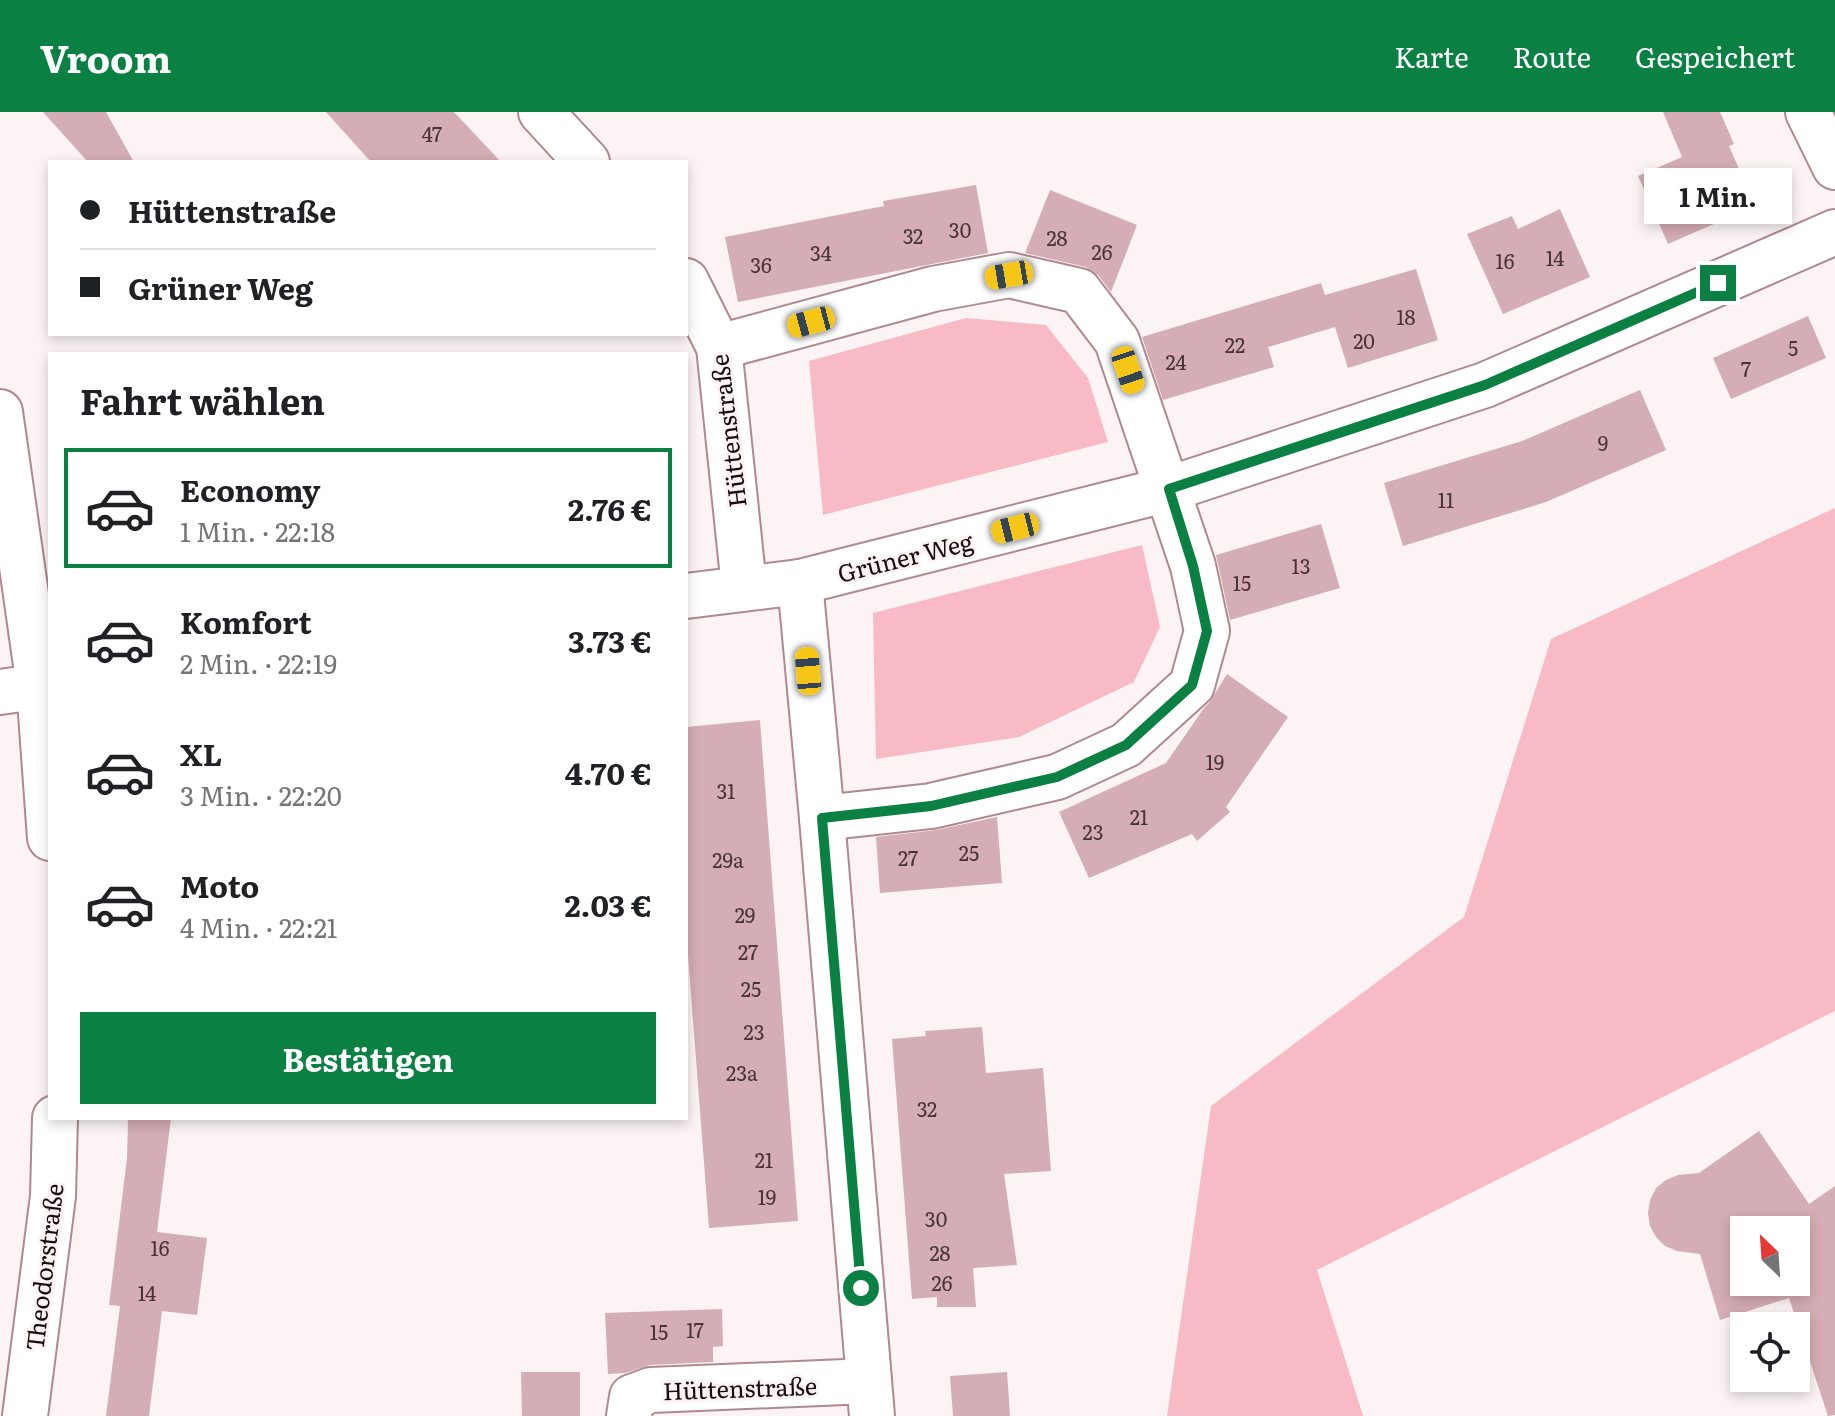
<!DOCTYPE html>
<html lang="de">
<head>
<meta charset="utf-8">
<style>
  :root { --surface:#fff; --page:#f2f2f2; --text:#202124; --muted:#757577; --line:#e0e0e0; --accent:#0b8043 }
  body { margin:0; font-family:Literata,serif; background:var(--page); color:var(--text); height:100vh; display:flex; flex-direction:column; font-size:30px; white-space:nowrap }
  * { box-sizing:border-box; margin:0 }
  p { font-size:26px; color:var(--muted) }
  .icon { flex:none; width:44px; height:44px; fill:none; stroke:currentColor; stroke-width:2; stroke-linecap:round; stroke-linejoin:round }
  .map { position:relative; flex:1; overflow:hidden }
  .panel { position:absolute; left:48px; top:240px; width:640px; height:768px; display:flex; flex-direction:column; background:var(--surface); border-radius:0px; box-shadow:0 4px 12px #0003 }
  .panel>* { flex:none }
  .banner { position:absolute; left:48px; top:48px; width:640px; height:176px; border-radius:0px; box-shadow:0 4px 12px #0003; display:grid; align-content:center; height:176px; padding:0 32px; background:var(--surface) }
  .needle { width:52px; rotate:335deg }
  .tools { position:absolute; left:1730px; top:1104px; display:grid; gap:16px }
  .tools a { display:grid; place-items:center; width:80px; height:80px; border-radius:0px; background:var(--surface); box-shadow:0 4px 12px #0003; font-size:40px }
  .end { position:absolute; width:36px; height:36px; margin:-18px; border:10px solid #0b8043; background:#fff; box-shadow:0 0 0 4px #fff }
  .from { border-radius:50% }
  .bubble { position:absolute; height:56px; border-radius:0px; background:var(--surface); box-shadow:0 4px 12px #0003; font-size:26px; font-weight:700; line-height:56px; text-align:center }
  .car { position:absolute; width:24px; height:48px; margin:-24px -12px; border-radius:10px; box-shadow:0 0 6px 2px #0007; background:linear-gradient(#f5c518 24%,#345 0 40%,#f5c518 0 76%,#345 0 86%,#f5c518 0) }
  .banner b { display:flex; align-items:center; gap:28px; height:76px; font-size:30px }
  .banner b+b { border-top:2px solid var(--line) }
  .banner i { width:20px; height:20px; background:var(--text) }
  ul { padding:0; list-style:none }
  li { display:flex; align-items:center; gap:24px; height:120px; margin:0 16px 12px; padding:0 16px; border:4px solid transparent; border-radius:0px }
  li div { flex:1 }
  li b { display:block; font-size:30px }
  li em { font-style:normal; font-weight:700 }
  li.selected { border-color:var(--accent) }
  li>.icon { width:72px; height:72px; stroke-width:1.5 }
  h2 { padding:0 32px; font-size:36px; line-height:96px }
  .primary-button { display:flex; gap:16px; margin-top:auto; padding:16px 32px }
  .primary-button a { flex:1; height:92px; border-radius:0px; background:var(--accent); color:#fff; font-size:32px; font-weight:700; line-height:92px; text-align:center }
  header { display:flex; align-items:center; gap:48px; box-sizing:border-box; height:112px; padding:0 40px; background:var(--accent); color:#fff }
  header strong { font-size:38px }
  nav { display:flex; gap:44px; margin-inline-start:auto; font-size:28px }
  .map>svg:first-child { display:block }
  .green { fill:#f8bbc5 }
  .building { fill:#d5adb4; fill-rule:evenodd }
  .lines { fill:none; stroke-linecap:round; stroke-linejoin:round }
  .minor-casing { stroke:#af898f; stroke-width:48 }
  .minor { stroke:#fff; stroke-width:44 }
  .route { stroke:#0b8043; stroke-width:10 }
  .labels { text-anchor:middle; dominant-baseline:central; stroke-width:6; stroke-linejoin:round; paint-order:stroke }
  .number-label { font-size:20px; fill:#483438 }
  .street-label { font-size:24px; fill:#190c0e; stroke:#fbf3f4 }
</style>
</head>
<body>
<header>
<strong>Vroom</strong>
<nav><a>Karte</a><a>Route</a><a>Gespeichert</a></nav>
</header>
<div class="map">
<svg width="1835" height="1304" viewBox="0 0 1835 1304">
  <rect width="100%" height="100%" fill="#fbf3f4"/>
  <!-- green -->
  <g class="green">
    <polygon points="966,206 1046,213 1088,266 1108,330 823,403 809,249"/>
    <polygon points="1835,396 1835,899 1317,1158 1363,1304 1167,1304 1211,994 1464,805 1551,527"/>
    <polygon points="1142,433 1160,515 1134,570 1019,625 876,647 873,501"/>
  </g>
  <!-- building -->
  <g class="building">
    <polygon points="43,0 106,0 134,50 88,50"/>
    <polygon points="326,0 454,0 501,50 371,50"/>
    <polygon points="1663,0 1720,0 1734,32 1729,34 1755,94 1668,132 1638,64 1682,45"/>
    <polygon points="976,73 988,141 738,190 725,125 884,94 883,89"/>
    <polygon points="1050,78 1137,113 1111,180 1099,164 1086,155 1025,141"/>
    <polygon points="1560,97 1590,165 1503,202 1467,122 1512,104 1518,117"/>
    <polygon points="1416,157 1438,228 1348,256 1335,215 1268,235 1274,255 1163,288 1142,225 1321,171 1325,183"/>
    <polygon points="1808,204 1826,246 1731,287 1713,246"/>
    <polygon points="1640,278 1666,338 1546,390 1403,434 1384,371 1522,329"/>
    <polygon points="1321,412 1340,476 1230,508 1216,443"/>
    <polygon points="1227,562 1288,605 1226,695 1230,700 1197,729 1192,722 1089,766 1059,700 1166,651 1204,596 1209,591"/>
    <polygon points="760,608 798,1109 709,1116 686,817 686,615"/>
    <polygon points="997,705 1002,771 880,781 876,725 936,718"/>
    <polygon points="982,915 986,961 1043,956 1051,1059 1004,1062 1017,1153 973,1156 976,1195 937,1195 937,1185 912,1187 892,927 926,924 925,919"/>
    <polygon points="128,1006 171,1006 157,1120 207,1126 197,1203 162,1199 149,1304 106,1304 120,1194 109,1193 127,1046"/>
    <path d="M1759,1019L1809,1092L1835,1074V1303L1828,1304L1789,1186L1720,1208L1700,1142L1677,1139L1665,1134L1656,1125L1650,1114L1648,1101L1650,1088L1656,1076L1666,1068L1678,1063L1699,1061ZM1744,1118H1796V1170H1744Z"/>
    <polygon points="722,1197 723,1234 713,1235 713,1250 650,1253 625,1261 608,1262 605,1201"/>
    <polygon points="521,1260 580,1260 580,1304 522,1304"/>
    <polygon points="1007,1260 1010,1304 953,1304 950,1264"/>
  </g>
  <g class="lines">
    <!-- minor casing -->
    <g class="minor-casing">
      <g id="minor">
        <polyline points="541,0 587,50"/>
        <polyline points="1808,0 1835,55"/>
        <polyline points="686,169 719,235 744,475"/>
        <polyline points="719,235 933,177 1009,163 1079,179 1117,229 1193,454 1207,519 1192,573 1126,633 1057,665 931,694 822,706"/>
        <polyline points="0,300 39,574 50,726"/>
        <polyline points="800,470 822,706 872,1304"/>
        <polyline points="686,484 800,470 1169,377 1485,273 1835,120"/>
        <polyline points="0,580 50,573"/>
        <polyline points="25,1304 53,1084 55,1006"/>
        <polyline points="629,1304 632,1285 651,1278 869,1269"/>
      </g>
    </g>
    <!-- minor -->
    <use href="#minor" class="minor"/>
  </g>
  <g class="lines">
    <!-- route -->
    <polyline class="route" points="861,1176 822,706 931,694 1057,665 1126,633 1192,573 1207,519 1193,454 1169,377 1485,273 1718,171"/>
  </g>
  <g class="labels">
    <!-- number labels -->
    <g class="number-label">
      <text x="432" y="21">47</text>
      <text x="960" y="117">30</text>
      <text x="913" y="123">32</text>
      <text x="1057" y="125">28</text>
      <text x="1102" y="139">26</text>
      <text x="821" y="140">34</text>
      <text x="1555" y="145">14</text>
      <text x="1505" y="148">16</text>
      <text x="761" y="152">36</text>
      <text x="1406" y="204">18</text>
      <text x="1364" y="228">20</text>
      <text x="1235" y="232">22</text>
      <text x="1793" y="235">5</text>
      <text x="1176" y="249">24</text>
      <text x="1746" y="256">7</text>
      <text x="1603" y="330">9</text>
      <text x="1446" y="387">11</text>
      <text x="1301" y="453">13</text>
      <text x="1242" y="470">15</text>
      <text x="1215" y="649">19</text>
      <text x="726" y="678">31</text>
      <text x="1139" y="704">21</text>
      <text x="1093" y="719">23</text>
      <text x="969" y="740">25</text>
      <text x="908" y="745">27</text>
      <text x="728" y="747">29a</text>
      <text x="745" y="802">29</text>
      <text x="748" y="839">27</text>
      <text x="751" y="876">25</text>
      <text x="754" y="919">23</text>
      <text x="742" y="960">23a</text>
      <text x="927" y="996">32</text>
      <text x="764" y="1047">21</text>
      <text x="767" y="1084">19</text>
      <text x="936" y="1106">30</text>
      <text x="160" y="1135">16</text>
      <text x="940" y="1140">28</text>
      <text x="942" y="1170">26</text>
      <text x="147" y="1180">14</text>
      <text x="695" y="1217">17</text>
      <text x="659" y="1219">15</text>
    </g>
    <!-- street labels -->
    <g class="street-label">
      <text transform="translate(727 319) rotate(-97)">Hüttenstraße</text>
      <text transform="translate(905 444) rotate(-14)">Grüner Weg</text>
      <text transform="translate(43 1155) rotate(-83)">Theodorstraße</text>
      <text transform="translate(740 1275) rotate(-2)">Hüttenstraße</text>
    </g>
  </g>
</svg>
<div class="tools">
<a><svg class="needle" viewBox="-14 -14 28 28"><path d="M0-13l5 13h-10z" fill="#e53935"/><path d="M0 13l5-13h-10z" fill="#757577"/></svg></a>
<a><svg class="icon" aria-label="locate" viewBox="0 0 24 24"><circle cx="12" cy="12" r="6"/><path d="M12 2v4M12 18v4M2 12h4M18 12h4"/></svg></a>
</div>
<i class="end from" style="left:861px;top:1176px"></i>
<i class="end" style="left:1718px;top:171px"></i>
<div class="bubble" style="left:1644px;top:56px;width:148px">1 Min.</div>
<i class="car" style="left:1009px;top:163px;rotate:260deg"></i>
<i class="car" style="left:811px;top:210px;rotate:255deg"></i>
<i class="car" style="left:1128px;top:258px;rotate:161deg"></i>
<i class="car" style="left:1015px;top:416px;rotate:256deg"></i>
<i class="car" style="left:808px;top:559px;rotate:355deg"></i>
<div class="banner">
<b><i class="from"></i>Hüttenstraße</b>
<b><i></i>Grüner Weg</b>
</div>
<section class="panel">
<h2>Fahrt wählen</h2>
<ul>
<li class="selected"><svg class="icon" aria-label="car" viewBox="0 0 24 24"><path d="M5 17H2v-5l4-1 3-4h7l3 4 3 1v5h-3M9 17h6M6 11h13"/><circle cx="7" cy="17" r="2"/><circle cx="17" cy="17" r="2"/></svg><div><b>Economy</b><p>1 Min. · 22:18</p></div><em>2.76 €</em></li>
<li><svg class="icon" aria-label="car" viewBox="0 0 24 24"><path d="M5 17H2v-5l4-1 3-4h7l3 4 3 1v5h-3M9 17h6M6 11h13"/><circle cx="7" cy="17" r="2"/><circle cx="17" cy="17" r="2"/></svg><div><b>Komfort</b><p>2 Min. · 22:19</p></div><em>3.73 €</em></li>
<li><svg class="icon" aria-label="car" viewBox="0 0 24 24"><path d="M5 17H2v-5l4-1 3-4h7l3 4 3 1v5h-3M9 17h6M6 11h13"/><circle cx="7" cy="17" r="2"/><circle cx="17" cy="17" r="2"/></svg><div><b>XL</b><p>3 Min. · 22:20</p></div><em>4.70 €</em></li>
<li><svg class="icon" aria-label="car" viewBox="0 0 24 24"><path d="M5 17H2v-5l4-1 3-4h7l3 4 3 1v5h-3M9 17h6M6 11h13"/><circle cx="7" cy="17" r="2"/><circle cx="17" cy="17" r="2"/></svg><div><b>Moto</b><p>4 Min. · 22:21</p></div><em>2.03 €</em></li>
</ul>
<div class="primary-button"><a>Bestätigen</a></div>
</section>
</div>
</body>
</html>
